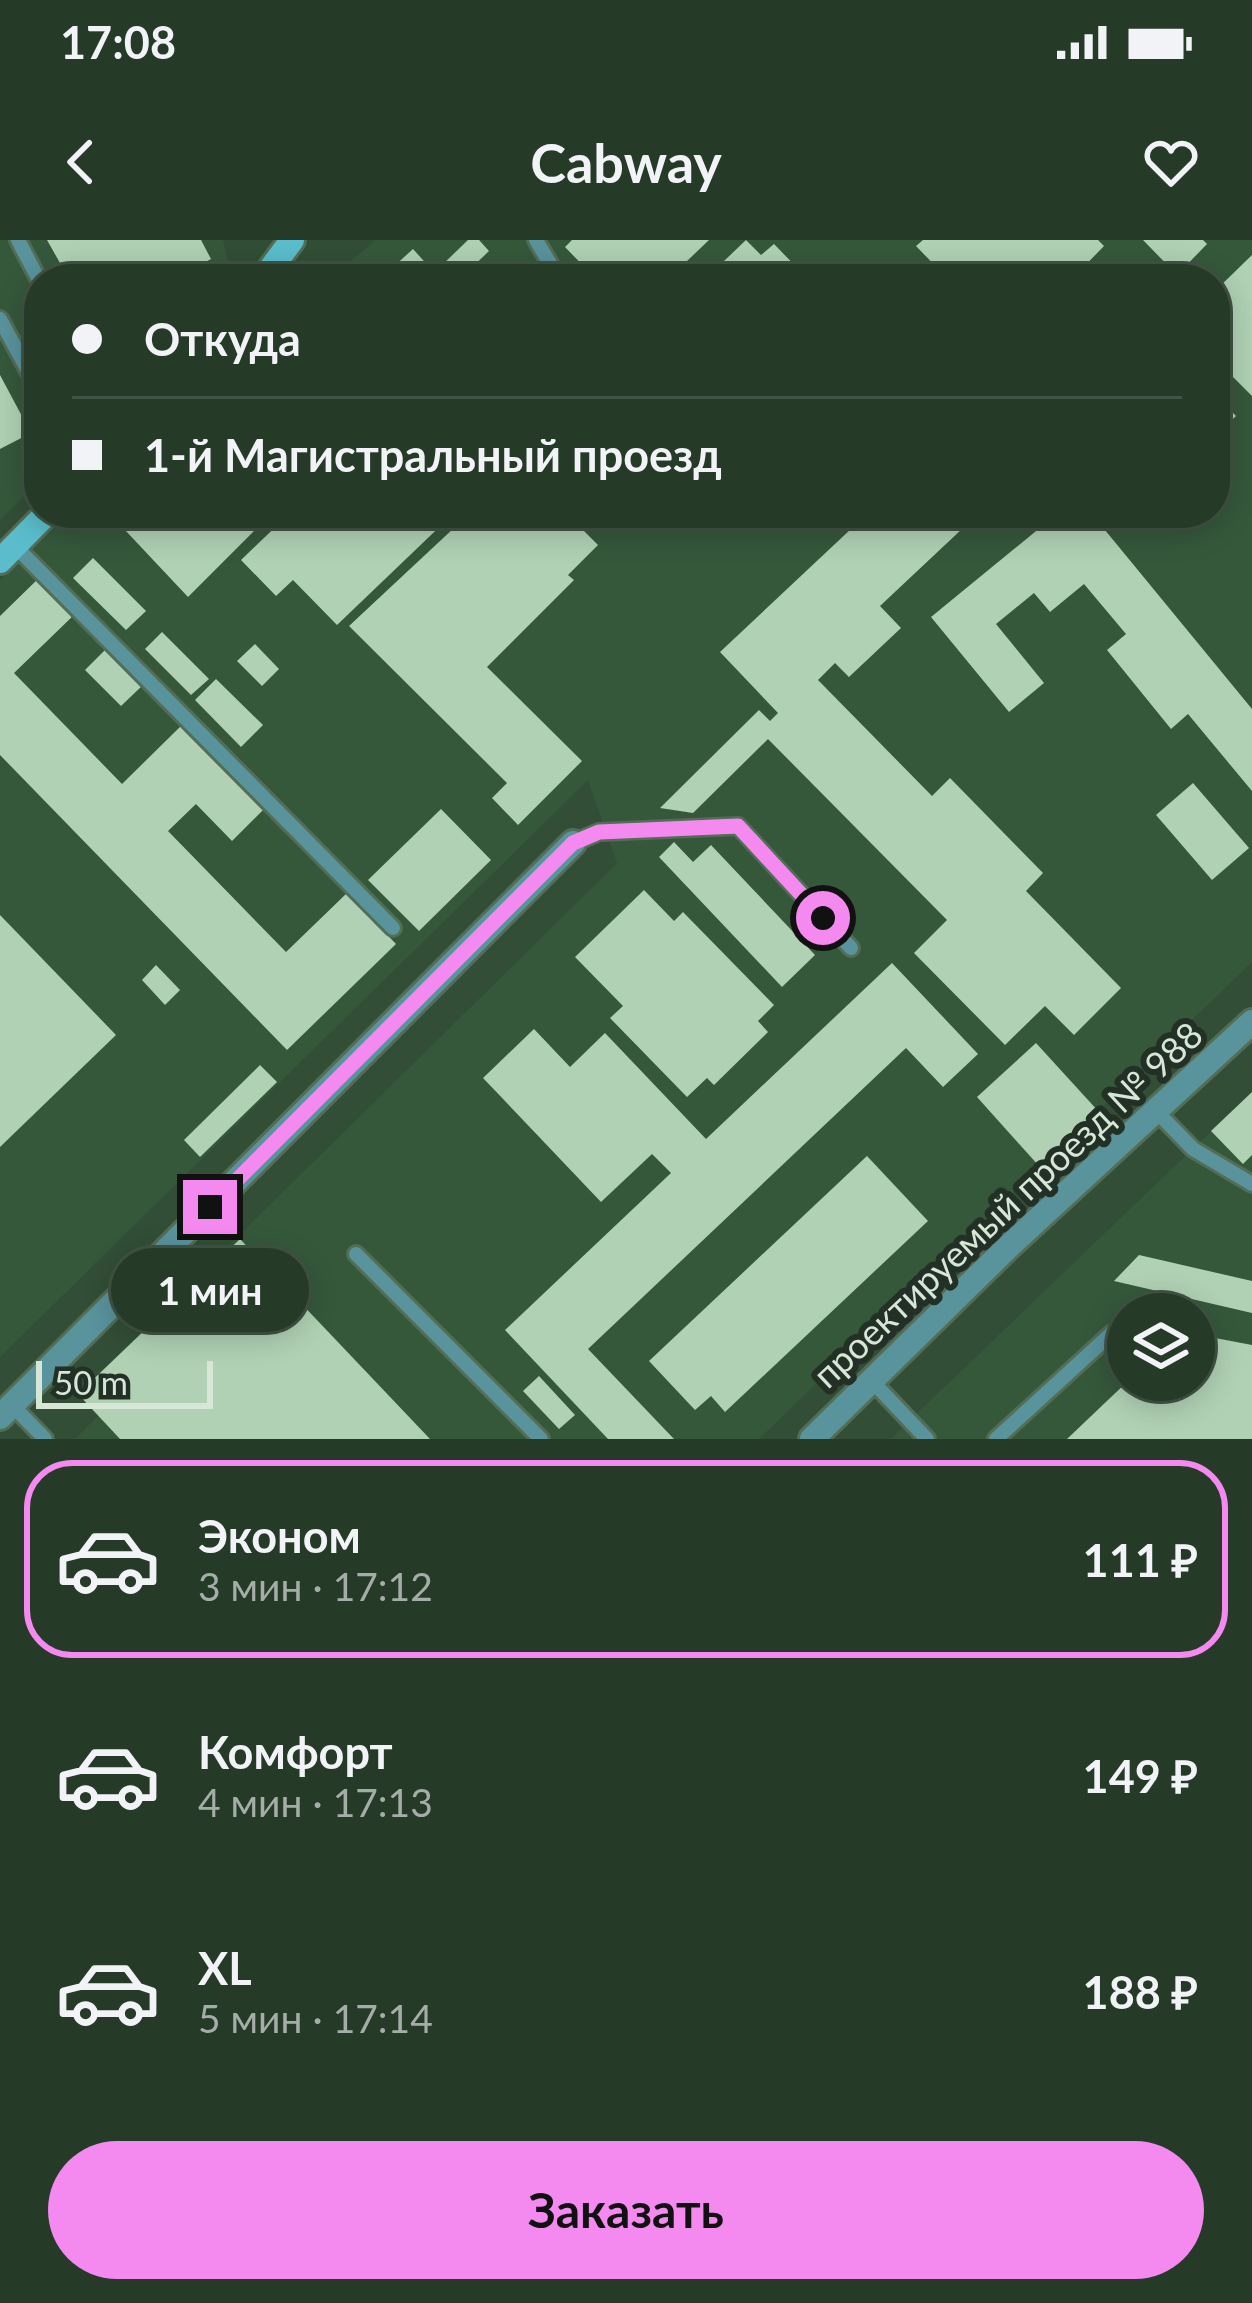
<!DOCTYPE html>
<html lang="ru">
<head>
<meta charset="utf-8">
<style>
  :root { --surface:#263a28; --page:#324534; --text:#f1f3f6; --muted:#a4ada8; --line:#425445; --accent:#f489f0 }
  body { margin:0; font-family:Lato,sans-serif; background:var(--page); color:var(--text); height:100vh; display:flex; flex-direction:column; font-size:45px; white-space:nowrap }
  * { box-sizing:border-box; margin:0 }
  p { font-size:39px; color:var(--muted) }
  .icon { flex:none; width:66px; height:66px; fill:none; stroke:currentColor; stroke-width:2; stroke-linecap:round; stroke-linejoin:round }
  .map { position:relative; height:1199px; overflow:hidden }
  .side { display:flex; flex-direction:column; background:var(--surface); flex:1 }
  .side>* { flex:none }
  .top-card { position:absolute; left:24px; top:24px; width:1206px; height:264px; border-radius:48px; box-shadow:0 6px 30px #0003,0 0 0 3px var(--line); display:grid; align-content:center; height:264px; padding:0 48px; background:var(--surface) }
  .controls { position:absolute; left:1107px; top:1053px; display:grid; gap:24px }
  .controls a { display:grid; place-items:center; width:108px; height:108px; border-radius:50%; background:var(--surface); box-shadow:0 6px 30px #0003,0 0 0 3px var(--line); font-size:60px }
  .scale { position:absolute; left:36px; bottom:30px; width:177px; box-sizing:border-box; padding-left:12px; border:6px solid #d6e7d8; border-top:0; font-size:33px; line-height:42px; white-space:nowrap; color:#d6e7d8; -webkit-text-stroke:9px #233025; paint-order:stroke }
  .end { position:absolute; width:54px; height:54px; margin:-27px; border:15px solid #f489f0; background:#111; box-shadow:0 0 0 6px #111 }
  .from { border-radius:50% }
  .bubble { position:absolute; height:84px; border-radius:42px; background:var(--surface); box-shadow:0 6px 30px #0003,0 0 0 3px var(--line); font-size:39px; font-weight:700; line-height:84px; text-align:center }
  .top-card b { display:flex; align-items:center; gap:42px; height:114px; font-size:45px }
  .top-card b+b { border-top:3px solid var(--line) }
  .top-card i { width:30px; height:30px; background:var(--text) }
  ul { padding:21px 0 0; list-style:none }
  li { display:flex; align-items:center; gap:36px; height:198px; margin:0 24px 18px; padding:0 24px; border:6px solid transparent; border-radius:48px }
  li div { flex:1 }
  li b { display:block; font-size:45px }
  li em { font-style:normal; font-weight:700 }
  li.on { border-color:var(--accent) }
  li>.icon { width:108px; height:108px; stroke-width:1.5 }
  .action { display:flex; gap:24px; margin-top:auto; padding:24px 48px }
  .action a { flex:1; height:138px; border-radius:72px; background:var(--accent); color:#111; font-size:48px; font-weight:700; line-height:138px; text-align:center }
  .status { display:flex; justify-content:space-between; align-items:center; height:84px; padding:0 60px; background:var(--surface); direction:ltr }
  .status svg { height:33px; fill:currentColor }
  header { display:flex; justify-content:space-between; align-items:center; height:156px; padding:0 48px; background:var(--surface); font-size:54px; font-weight:700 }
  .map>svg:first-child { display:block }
  .built { fill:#35583b; fill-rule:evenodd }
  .building { fill:#b0d1b4 }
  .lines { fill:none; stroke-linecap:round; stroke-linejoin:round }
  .lane-casing { stroke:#536d56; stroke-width:20 }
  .street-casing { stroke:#536d56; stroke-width:30 }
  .secondary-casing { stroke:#536d56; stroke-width:30 }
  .lane { stroke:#59939c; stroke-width:14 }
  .street { stroke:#59939c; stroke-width:24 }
  .secondary { stroke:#5bbdcc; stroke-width:24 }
  .route { stroke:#f489f0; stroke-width:15 }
  .labels { text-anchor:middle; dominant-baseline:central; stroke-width:12; stroke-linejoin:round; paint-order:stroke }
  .street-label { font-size:36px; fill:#d6e7d8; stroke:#233025 }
</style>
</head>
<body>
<div class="status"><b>17:08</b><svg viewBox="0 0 49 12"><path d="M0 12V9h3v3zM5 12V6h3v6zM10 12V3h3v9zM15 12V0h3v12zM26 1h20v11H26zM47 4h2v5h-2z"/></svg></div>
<header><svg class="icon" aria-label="back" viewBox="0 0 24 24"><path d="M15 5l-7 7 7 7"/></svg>Cabway<svg class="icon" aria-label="heart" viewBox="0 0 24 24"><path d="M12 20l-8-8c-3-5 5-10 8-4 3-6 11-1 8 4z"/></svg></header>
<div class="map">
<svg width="1252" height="1199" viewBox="0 0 1252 1199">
  <rect width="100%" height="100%" fill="#324e36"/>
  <!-- built -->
  <g class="built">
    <polygon points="0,0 223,0 229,28 228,39 39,39 39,241 0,280"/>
    <polygon points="376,0 1252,0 1252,722 759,1199 75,1199 98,1176 78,1154 617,623 588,540 0,1117 0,340 67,273 1215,273 1215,39 329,39"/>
    <path d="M1252,852V1199H891L909,1181ZM1128,1074H1194V1140H1128Z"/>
  </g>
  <!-- building -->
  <g class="building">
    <polygon points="47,0 201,0 211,19 189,31 193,39 146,39 138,24 110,39 69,39"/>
    <polygon points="468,0 479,0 489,11 460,39 452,39 440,27"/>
    <polygon points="572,0 709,0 686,22 703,39 596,39 565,7"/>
    <polygon points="746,0 761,15 774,4 808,39 742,39 724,21"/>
    <polygon points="923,0 1098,0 1104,6 1072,39 948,39 916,6"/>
    <polygon points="1143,0 1203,0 1207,4 1177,35"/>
    <polygon points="413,9 440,39 380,39"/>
    <polygon points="1252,15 1252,156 1215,119 1215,51"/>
    <polygon points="0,135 31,193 0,209"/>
    <polygon points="1215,154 1236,176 1215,196"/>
    <polygon points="109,273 252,273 262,283 188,357"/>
    <polygon points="290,273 454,273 337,385 293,340 276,356 241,320"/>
    <polygon points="470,273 566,273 598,305 568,335 574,340 487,427 582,521 518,585 492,558 507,543 349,386"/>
    <polygon points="868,273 979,273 880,366 901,388 849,437 835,423 818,440 932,556 950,538 1043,633 1026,651 1121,748 1074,795 1045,766 1005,805 914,713 947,680 768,499 693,573 660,568 759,470 770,481 778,473 720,412"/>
    <polygon points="1058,273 1091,273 1252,469 1252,551 1188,474 1171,489 1107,410 1126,394 1084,344 1050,372 1034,353 996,384 1044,443 1009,472 931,377"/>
    <polygon points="93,318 146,371 126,390 73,338"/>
    <polygon points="40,337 75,374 14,433 122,544 184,483 266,567 232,601 196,564 168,591 286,712 347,653 396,704 287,810 0,515 0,376"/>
    <polygon points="162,392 209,439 191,455 145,409"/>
    <polygon points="255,404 279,429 262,446 237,421"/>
    <polygon points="106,409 143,445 121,466 85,430"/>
    <polygon points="216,439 263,485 241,507 195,460"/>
    <polygon points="1193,543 1249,608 1212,640 1156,575"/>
    <polygon points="441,569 491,620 419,691 368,640"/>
    <polygon points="674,602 693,622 711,605 815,715 782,747 659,617"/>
    <polygon points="644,650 674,681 683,672 774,765 758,781 768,792 714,845 707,838 687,857 610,778 623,766 575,717"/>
    <polygon points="0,675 116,795 0,907"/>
    <polygon points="892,723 978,814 943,847 906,808 588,1109 674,1199 608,1199 505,1090 671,933 652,914 601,962 483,838 534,789 570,827 605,793 706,899"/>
    <polygon points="156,725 180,750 165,765 142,740"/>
    <polygon points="1036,803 1099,872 1039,926 977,857"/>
    <polygon points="260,825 277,842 200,917 184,900"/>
    <polygon points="1252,852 1252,915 1243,924 1211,891"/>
    <polygon points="867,916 928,981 725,1172 711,1156 695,1170 649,1121"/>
    <polygon points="240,999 430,1199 120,1199 78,1154"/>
    <polygon points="1139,1015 1252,1041 1252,1073 1114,1041"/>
    <polygon points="1194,1094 1252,1105 1252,1199 1067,1199 1129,1140 1194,1140"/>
    <polygon points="539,1136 575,1175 559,1189 523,1151"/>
  </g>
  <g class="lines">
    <!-- lane casing -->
    <g class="lane-casing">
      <g id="lane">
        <polyline points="18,0 39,40"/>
        <polyline points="536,0 559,39"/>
        <polyline points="0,79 39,151"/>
        <polyline points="15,306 393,688"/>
        <polyline points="573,603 599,592 738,586 851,708"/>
        <polyline points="1158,873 1193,909 1252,944"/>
        <polyline points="356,1014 541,1199"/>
        <polyline points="871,1140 927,1199"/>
        <polyline points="12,1165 45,1199"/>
        <polyline points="996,1199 1112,1093"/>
      </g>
    </g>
    <!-- street casing -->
    <g class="street-casing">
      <g id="street">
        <polyline points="0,1177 573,603"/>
        <polyline points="812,1199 1008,1007 1252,782"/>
      </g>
    </g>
    <!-- secondary casing -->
    <g class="secondary-casing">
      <g id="secondary">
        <polyline points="263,39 292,0"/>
        <polyline points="0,321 47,273"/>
      </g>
    </g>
    <!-- lane -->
    <use href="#lane" class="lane"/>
    <!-- street -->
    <use href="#street" class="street"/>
    <!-- secondary -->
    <use href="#secondary" class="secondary"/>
  </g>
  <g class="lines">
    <!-- route -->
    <polyline class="route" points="210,967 573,603 599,592 738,586 823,678"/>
  </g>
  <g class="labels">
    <!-- street labels -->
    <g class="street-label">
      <text transform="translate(1007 964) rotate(-43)">проектируемый проезд № 988</text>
    </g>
  </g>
</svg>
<div class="controls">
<a><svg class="icon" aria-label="layers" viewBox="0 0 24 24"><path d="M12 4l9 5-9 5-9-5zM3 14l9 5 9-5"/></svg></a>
</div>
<div class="scale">50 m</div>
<i class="end from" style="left:823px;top:678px"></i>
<i class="end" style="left:210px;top:967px"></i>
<div class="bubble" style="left:111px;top:1008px;width:198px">1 мин</div>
<div class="top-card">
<b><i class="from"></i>Откуда</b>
<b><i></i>1-й Магистральный проезд</b>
</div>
</div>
<section class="side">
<ul>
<li class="on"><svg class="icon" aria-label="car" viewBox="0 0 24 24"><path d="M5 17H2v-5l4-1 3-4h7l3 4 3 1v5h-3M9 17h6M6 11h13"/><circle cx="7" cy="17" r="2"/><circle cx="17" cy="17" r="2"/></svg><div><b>Эконом</b><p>3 мин · 17:12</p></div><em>111 ₽</em></li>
<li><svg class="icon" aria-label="car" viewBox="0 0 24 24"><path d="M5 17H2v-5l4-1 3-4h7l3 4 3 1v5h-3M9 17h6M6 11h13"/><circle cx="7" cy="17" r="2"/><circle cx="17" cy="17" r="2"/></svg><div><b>Комфорт</b><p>4 мин · 17:13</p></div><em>149 ₽</em></li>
<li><svg class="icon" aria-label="car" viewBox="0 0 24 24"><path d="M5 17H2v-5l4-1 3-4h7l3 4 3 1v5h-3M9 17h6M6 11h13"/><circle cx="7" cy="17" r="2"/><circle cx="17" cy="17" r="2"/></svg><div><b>XL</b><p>5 мин · 17:14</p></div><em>188 ₽</em></li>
</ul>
<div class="action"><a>Заказать</a></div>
</section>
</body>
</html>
